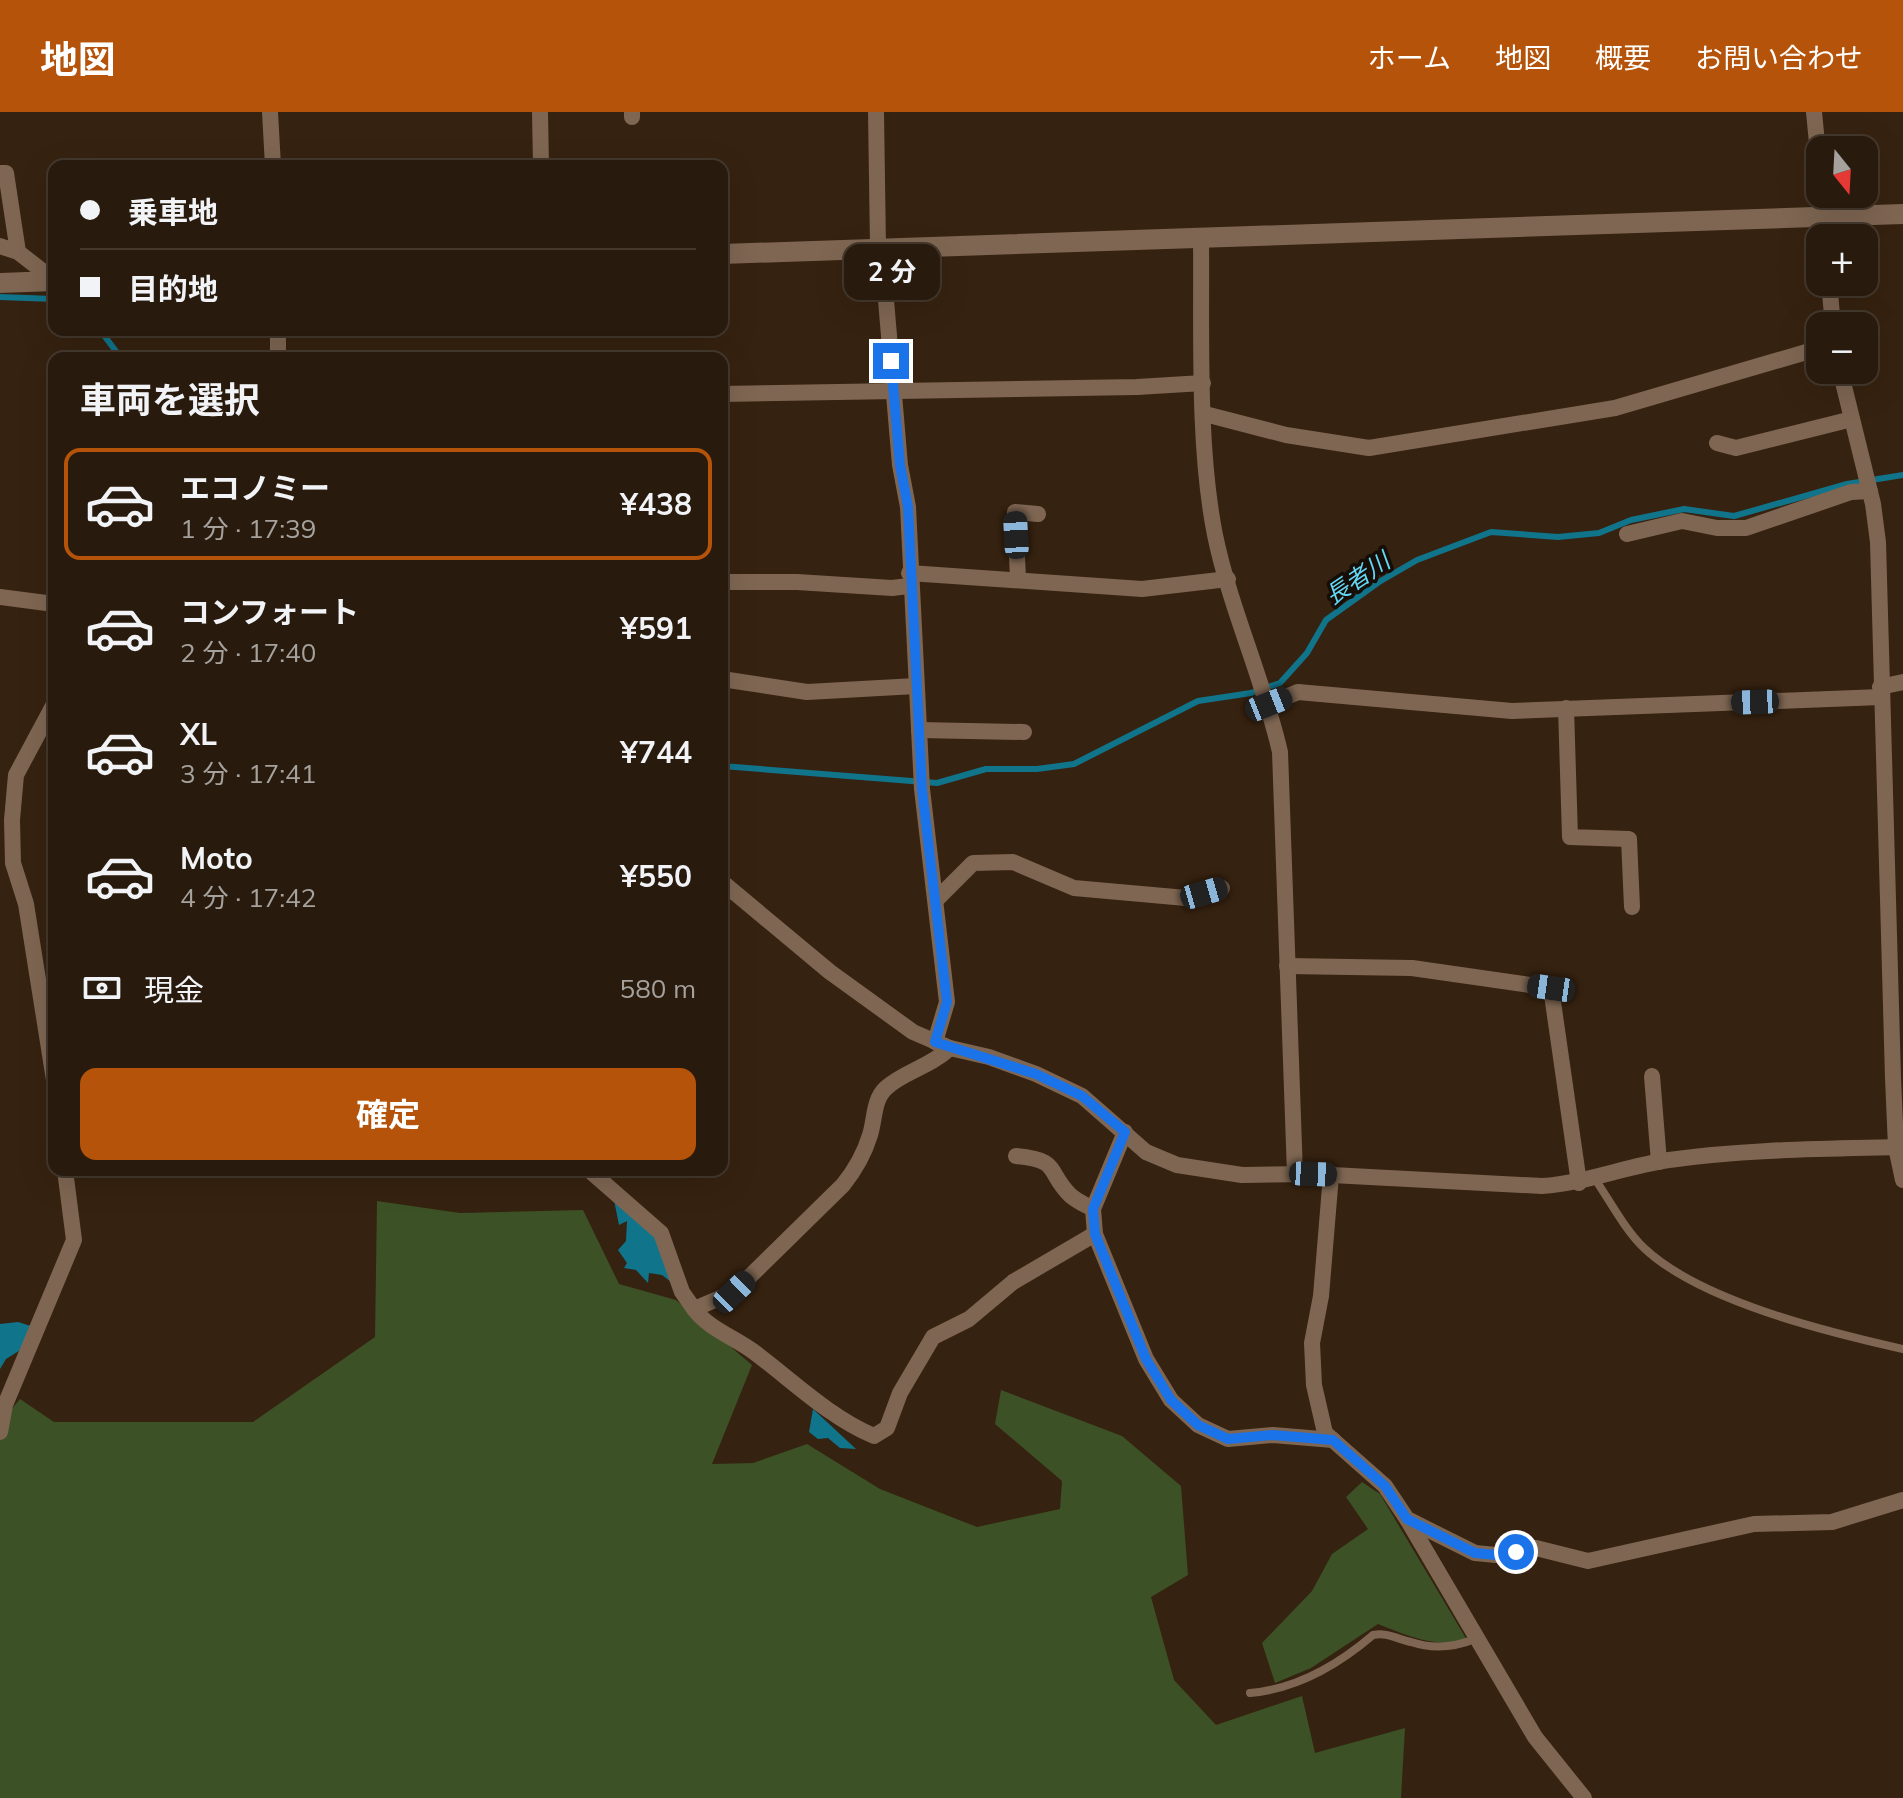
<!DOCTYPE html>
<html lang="ja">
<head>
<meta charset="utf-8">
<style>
  :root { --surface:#281a0c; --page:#34271a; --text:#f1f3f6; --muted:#a5a19d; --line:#44382d; --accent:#b45309 }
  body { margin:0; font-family:Mulish,"Noto Sans JP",sans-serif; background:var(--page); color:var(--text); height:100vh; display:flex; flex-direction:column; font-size:30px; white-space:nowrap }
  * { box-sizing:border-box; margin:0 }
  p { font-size:26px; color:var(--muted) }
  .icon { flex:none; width:44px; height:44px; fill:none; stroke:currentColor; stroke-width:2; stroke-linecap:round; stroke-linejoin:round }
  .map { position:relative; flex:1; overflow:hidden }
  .details { position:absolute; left:48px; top:240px; width:680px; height:824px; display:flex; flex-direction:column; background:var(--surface); border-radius:16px; box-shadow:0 8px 32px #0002,0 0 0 2px var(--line) }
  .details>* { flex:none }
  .top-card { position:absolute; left:48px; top:48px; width:680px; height:176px; border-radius:16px; box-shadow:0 8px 32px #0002,0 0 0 2px var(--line); display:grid; align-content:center; height:176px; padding:0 32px; background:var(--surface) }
  .needle { width:52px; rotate:162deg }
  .controls { position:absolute; left:1806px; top:24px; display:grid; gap:16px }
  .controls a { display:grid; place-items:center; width:72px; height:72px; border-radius:16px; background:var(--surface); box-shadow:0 8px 32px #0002,0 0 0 2px var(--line); font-size:40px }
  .end { position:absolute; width:36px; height:36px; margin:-18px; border:10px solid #1a73e8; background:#fff; box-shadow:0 0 0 4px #fff }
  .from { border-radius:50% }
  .bubble { position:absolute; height:56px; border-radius:16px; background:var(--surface); box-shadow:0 8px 32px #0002,0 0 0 2px var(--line); font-size:26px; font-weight:700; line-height:56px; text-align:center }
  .car { position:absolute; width:24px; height:48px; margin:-24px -12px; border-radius:10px; box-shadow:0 0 6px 2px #0007; background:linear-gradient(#222 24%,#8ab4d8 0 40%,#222 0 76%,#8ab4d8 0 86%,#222 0) }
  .top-card b { display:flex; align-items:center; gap:28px; height:76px; font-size:30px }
  .top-card b+b { border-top:2px solid var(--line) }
  .top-card i { width:20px; height:20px; background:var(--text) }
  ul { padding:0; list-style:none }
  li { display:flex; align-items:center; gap:24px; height:112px; margin:0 16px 12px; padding:0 16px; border:4px solid transparent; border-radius:16px }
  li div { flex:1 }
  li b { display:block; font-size:30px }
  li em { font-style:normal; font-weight:700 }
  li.on { border-color:var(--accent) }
  li>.icon { width:72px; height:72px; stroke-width:1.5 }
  h2 { padding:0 32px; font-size:36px; line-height:96px }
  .pay { display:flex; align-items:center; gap:20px; height:88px; padding:0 32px; font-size:30px }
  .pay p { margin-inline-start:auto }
  .button { display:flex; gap:16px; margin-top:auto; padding:16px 32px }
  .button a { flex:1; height:92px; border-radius:16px; background:var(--accent); color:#fff; font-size:32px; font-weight:700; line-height:92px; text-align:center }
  header { display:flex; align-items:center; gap:48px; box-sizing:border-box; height:112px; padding:0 40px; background:var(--accent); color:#fff }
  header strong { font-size:38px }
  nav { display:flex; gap:44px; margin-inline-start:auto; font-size:28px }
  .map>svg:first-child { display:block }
  .green { fill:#3c5125 }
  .water { fill:#10748b }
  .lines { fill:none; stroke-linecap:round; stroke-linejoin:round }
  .stream { stroke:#10748b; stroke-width:6 }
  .service { stroke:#7e6652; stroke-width:8 }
  .minor { stroke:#7e6652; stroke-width:16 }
  .tertiary { stroke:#7e6652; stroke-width:20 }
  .route { stroke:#1a73e8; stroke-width:10 }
  .labels { text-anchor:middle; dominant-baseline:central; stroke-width:7; stroke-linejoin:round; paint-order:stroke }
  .water-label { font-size:24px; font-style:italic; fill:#63d8f8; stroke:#160d06 }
</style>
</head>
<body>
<header>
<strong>地図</strong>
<nav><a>ホーム</a><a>地図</a><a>概要</a><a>お問い合わせ</a></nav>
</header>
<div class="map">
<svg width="1903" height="1686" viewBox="0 0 1903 1686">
  <rect width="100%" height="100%" fill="#362210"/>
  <!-- green -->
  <g class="green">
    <polygon points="377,1089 460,1101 583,1098 619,1172 676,1188 752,1253 712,1352 753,1351 807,1332 880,1377 977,1415 1060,1397 1062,1369 995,1312 1001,1278 1122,1324 1181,1374 1188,1463 1151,1485 1174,1568 1216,1613 1302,1584 1315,1641 1405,1616 1401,1686 0,1686 0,1311 20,1287 54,1310 253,1310 375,1225"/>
    <path d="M1362,1370L1380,1382L1467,1528C1435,1536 1408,1524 1378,1512L1311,1556L1275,1571L1262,1531L1312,1479L1332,1442L1368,1417L1346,1385Z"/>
  </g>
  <!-- water -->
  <g class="water">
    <polygon points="614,1088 656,1126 671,1170 662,1163 649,1161 648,1171 636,1158 624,1156 627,1151 618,1138 626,1129 627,1109 619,1113"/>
    <polygon points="18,1210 31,1214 22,1237 6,1247 0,1257 0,1212"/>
    <polygon points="813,1297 856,1337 840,1336 828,1326 818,1327 809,1320"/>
  </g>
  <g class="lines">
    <!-- stream -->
    <g class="stream">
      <polyline points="0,185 54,187"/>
      <polyline points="100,218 121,246"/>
      <polyline points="722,654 937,671 986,657 1037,657 1074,652 1198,589 1251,581 1280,571 1307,541 1326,508 1379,470 1417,448 1491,420 1558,425 1599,421 1631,408 1684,397 1734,404 1847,372 1903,363"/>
    </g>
    <!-- service -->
    <g class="service">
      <path d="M1595,1067C1610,1089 1625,1118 1644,1136C1700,1189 1827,1220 1903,1237"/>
      <path d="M1250,1581C1296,1577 1338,1553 1373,1523C1387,1520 1397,1527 1411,1530C1432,1537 1455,1535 1475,1527"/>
    </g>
    <!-- minor -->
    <g class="minor">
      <polyline points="270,0 273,54"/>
      <polyline points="540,0 541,54"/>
      <polyline points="632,0 632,5"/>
      <polyline points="876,0 878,135 883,153 900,353 908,395 922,677 947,890 935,930"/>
      <polyline points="1814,0 1820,62"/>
      <polyline points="0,61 6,61 18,140"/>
      <polyline points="1822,82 1826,126"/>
      <path d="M1201,125C1202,218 1197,333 1215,423C1230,496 1263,566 1280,640L1295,1062"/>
      <polyline points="0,134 18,140 54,168"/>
      <polyline points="1829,170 1833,214"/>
      <polyline points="278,218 278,246"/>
      <polyline points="1840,258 1873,392 1878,430 1893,966 1896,1035 1903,1068"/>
      <polyline points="722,282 1137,275 1203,271"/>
      <polyline points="1205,302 1286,323 1369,336 1615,296 1820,236"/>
      <polyline points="1717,331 1736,336 1852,307"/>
      <polyline points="1627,422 1682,409 1717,416 1746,416 1851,380 1870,379"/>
      <polyline points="909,461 1142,477 1228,467"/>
      <polyline points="1018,467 1015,400 1038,402"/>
      <polyline points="722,470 797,470 892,476 909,474"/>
      <polyline points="0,485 54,492"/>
      <polyline points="722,567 807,580 916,574"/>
      <polyline points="1880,575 1903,570"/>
      <polyline points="54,592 16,663 12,708 13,751 26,792 54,968"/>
      <polyline points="1269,592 1298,580 1512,599 1881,585"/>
      <polyline points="1566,596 1570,725 1629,727 1632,795"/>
      <polyline points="919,618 1024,620"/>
      <path d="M722,770L830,860L913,920L950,936L989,945L1036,962L1082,984L1146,1040L1177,1053L1242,1063L1313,1062L1542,1074C1586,1071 1626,1054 1669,1048C1747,1037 1824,1037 1903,1035"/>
      <polyline points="936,788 973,751 1013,750 1074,776 1186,786 1222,776"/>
      <polyline points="1287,854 1412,856 1551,876 1579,1071"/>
      <polyline points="1652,964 1659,1050"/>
      <polyline points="1125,1020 1093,1097 1095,1122 1146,1247 1171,1288 1198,1313 1228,1327 1273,1323 1333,1328"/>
      <path d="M1016,1044C1061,1048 1046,1059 1070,1083C1076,1089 1086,1093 1093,1097"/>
      <path d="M589,1058L661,1121L682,1180L694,1197L734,1180L843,1073C855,1058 864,1043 870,1023C875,1008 873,988 886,976C903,960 930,955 950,936"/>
      <polyline points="1331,1063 1321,1184 1312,1231 1314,1273 1325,1321 1385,1374 1407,1407 1475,1441 1496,1443 1536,1436 1588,1449 1754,1412 1832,1410 1903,1388"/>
      <path d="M694,1197C709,1217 734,1225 754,1240C793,1269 829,1305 874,1324L887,1316L900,1281L933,1225L969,1207L1013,1170L1095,1122"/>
      <polyline points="0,1320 5,1293 74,1128 65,1058"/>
      <polyline points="1407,1407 1535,1625 1584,1686"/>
    </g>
    <!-- tertiary -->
    <g class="tertiary">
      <polyline points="722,142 1903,102"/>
      <polyline points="0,171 54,169"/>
    </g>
  </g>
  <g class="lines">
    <!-- route -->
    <polyline class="route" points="891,249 900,353 908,395 922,677 947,890 935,930 1036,962 1082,984 1125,1020 1093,1097 1095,1122 1146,1247 1171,1288 1198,1313 1228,1327 1273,1323 1333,1328 1385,1374 1407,1407 1475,1441 1496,1443 1516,1440"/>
  </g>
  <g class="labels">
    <!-- water labels -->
    <g class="water-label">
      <text transform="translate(1357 466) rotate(-34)">長者川</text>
    </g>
  </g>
</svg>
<div class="controls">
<a><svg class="needle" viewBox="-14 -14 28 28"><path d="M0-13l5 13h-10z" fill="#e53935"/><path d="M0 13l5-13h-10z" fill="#a5a19d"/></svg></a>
<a>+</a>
<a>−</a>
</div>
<i class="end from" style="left:1516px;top:1440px"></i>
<i class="end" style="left:891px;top:249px"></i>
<div class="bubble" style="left:844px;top:132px;width:96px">2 分</div>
<i class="car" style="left:1016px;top:423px;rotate:357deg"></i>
<i class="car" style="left:1755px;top:590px;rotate:268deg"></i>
<i class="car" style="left:1269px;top:592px;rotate:68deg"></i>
<i class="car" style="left:1204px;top:781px;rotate:74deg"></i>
<i class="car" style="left:1551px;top:876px;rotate:278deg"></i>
<i class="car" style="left:1313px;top:1062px;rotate:92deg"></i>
<i class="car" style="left:734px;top:1180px;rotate:46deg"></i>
<div class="top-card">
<b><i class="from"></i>乗車地</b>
<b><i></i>目的地</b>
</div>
<section class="details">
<h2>車両を選択</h2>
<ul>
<li class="on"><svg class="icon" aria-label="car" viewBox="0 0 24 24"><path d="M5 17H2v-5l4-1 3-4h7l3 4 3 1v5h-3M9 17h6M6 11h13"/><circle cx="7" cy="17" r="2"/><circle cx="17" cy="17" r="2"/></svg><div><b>エコノミー</b><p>1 分 · 17:39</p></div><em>¥438</em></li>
<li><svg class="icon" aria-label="car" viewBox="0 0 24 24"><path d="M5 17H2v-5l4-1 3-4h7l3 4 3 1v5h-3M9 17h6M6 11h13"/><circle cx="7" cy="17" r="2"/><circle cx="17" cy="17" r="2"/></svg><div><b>コンフォート</b><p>2 分 · 17:40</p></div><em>¥591</em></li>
<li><svg class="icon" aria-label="car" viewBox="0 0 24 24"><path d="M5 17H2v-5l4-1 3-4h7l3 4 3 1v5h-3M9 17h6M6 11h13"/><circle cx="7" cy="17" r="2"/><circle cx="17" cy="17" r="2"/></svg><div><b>XL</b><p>3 分 · 17:41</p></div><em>¥744</em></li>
<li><svg class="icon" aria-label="car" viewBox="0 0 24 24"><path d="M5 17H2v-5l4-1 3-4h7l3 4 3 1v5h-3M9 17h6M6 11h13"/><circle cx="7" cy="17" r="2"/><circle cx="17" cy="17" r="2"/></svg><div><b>Moto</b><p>4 分 · 17:42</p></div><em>¥550</em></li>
</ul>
<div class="pay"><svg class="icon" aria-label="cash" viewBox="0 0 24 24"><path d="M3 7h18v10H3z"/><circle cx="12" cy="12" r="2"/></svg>現金<p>580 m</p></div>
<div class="button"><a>確定</a></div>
</section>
</div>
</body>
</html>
